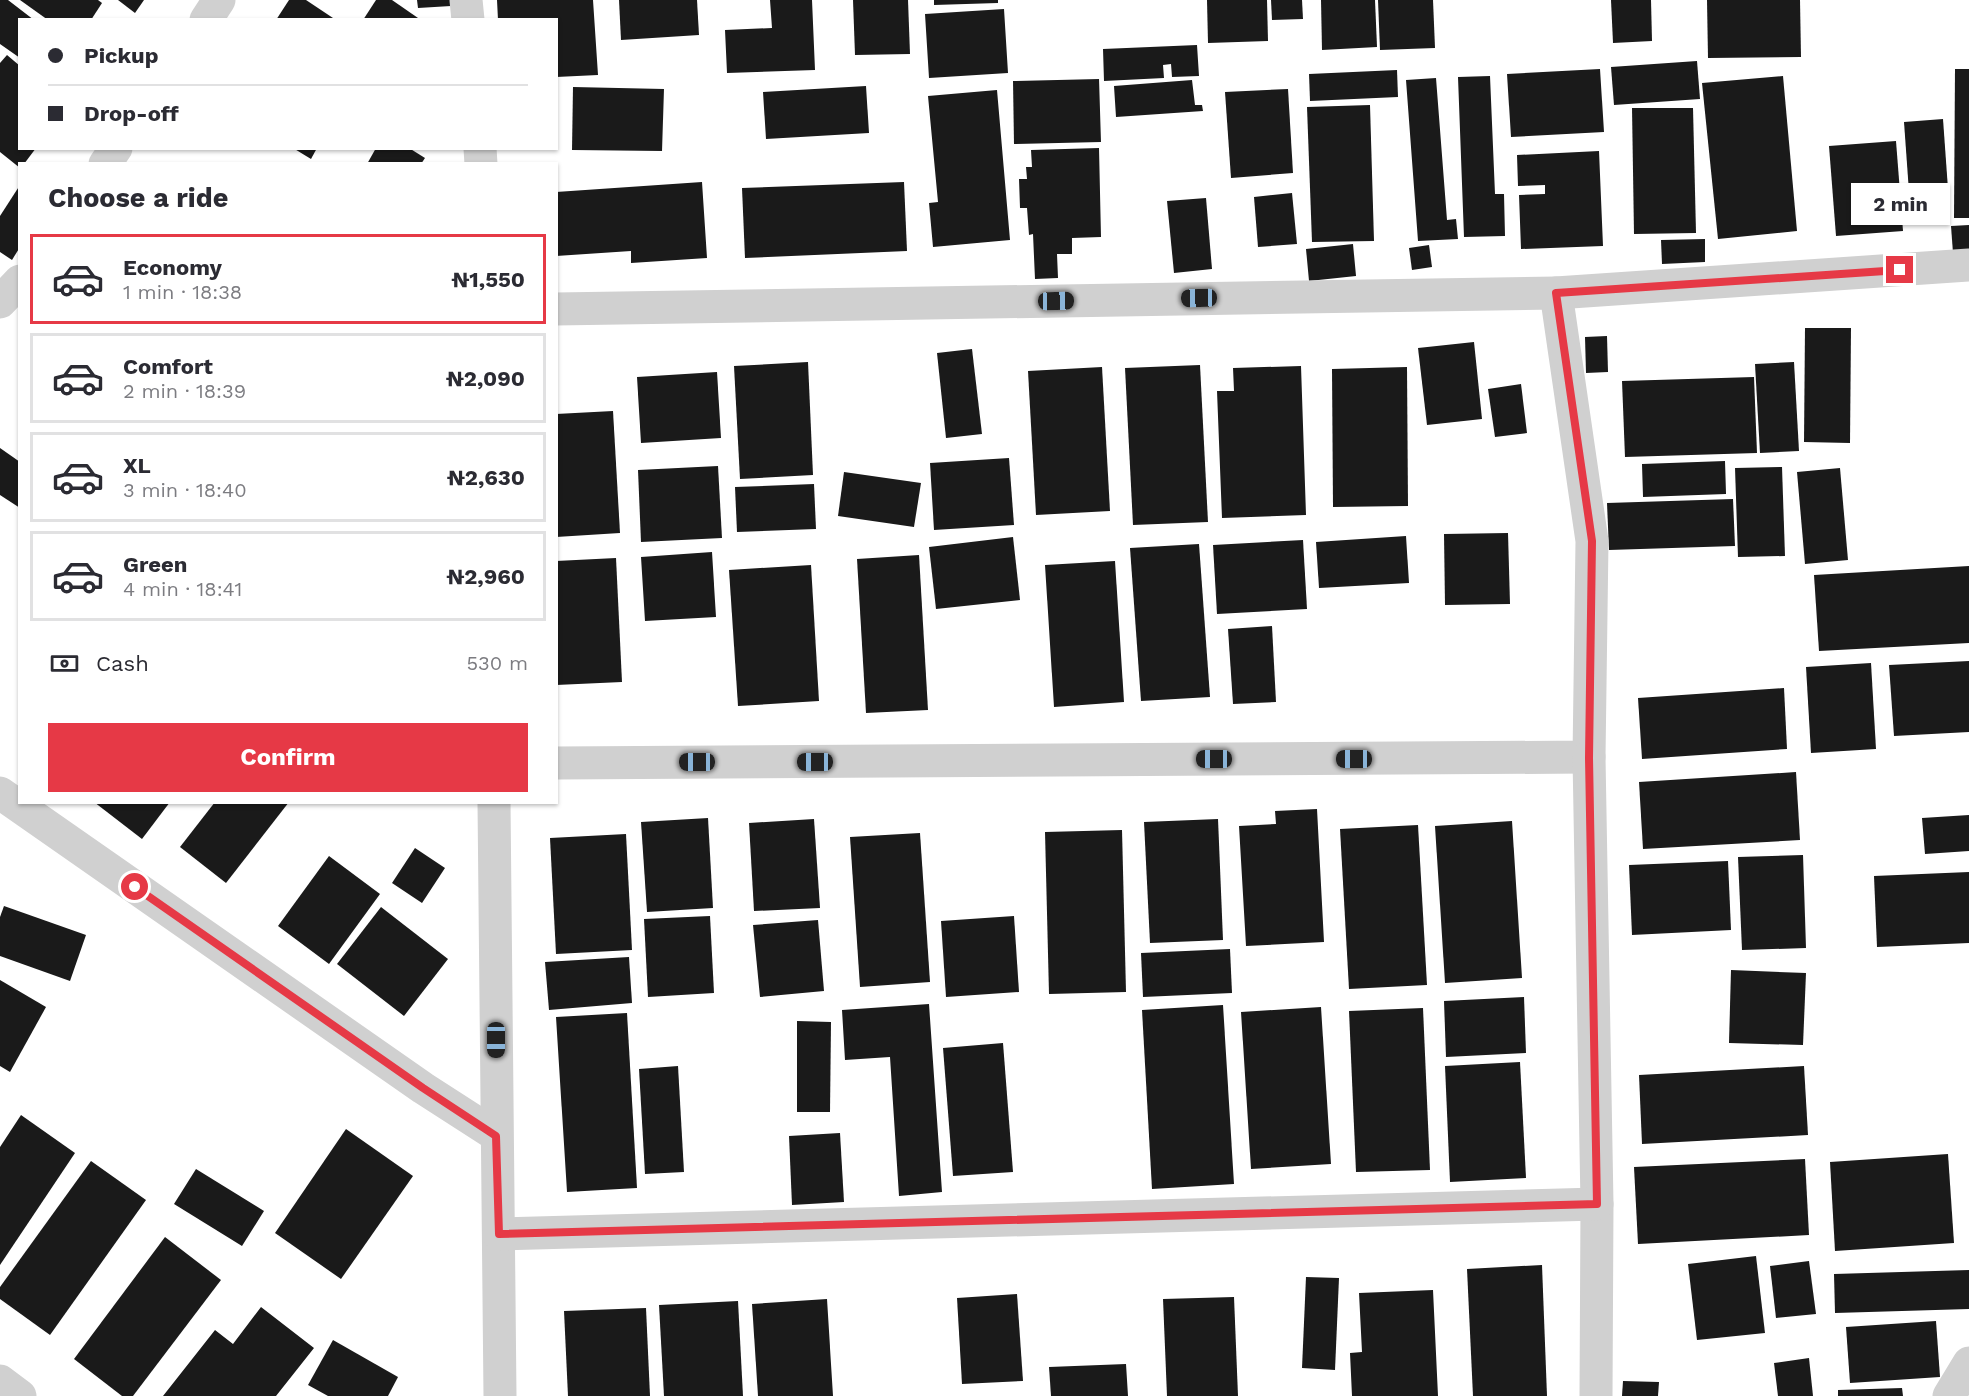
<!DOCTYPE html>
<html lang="en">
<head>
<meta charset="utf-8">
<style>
  :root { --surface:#fff; --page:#f2f2f3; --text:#2b2b33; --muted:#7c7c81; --line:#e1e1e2; --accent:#e63946 }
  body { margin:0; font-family:"Work Sans",sans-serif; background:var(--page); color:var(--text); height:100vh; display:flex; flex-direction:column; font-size:22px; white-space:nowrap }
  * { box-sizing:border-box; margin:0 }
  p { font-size:20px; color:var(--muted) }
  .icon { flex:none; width:33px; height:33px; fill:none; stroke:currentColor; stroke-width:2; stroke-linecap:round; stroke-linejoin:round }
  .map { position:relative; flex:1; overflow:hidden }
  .panel { position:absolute; left:18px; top:162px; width:540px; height:642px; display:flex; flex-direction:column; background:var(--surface); border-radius:0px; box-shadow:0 2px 4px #0004 }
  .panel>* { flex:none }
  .banner { position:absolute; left:18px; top:18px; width:540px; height:132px; border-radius:0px; box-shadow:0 2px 4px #0004; display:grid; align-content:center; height:132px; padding:0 30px; background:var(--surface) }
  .end { position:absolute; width:27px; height:27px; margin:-14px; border:8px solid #e63946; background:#fff; box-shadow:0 0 0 3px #fff }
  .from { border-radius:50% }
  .bubble { position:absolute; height:42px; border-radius:0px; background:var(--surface); box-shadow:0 2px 4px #0004; font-size:20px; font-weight:700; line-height:42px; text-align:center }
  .car { position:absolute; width:18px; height:36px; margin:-18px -9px; border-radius:8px; box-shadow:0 0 4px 2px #0007; background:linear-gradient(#222 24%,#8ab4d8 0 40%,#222 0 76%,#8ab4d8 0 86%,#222 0) }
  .banner b { display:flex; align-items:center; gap:21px; height:57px; font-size:22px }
  .banner b+b { border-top:2px solid var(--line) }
  .banner i { width:15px; height:15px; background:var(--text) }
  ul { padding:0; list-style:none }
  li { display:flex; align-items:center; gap:18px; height:90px; margin:0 12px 9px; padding:0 18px; border:3px solid var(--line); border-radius:0px }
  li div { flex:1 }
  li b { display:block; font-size:22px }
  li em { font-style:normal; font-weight:700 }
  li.selected { border-color:var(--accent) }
  li>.icon { width:54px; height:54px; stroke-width:1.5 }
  h2 { padding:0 30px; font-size:27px; line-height:72px }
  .pay { display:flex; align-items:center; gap:15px; height:66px; padding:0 30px; font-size:22px }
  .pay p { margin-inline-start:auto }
  .cta { display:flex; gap:12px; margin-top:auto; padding:12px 30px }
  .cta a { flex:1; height:69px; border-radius:0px; background:var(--accent); color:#fff; font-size:24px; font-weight:700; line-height:69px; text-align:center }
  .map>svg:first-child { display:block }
  .building { fill:#1a1a1a }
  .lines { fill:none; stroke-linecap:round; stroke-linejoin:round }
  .minor { stroke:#d0d0d0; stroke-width:33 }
  .route { stroke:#e63946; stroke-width:8 }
</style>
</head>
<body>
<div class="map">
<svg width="1969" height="1396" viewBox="0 0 1969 1396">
  <rect width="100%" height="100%" fill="#fff"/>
  <!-- building -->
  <g class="building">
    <polygon points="0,0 8,0 34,20 20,20 20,58 0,44"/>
    <polygon points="20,0 98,0 102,3 91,20 48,20"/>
    <polygon points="118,0 144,0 135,13"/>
    <polygon points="289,0 306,0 336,20 276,20"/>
    <polygon points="376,0 392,0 418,18 417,20 363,20"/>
    <polygon points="417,0 450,0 451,6 418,8"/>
    <polygon points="497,0 593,0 598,75 556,77 556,20 498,20"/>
    <polygon points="619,0 697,0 699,35 621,40"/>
    <polygon points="770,0 812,0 815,70 727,73 725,30 772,28"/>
    <polygon points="853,0 908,0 910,54 855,55"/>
    <polygon points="934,0 998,0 998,3 934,5"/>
    <polygon points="1207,0 1267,0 1268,41 1208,43"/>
    <polygon points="1271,0 1302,0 1303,19 1272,20"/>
    <polygon points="1321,0 1375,0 1377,47 1322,50"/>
    <polygon points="1378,0 1433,0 1435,48 1380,50"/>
    <polygon points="1611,0 1651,0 1652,41 1613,43"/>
    <polygon points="1707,0 1800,0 1801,57 1708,58"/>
    <polygon points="1004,9 1008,73 929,78 925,14"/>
    <polygon points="1197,45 1199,76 1172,77 1171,64 1163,65 1164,78 1104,81 1103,49"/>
    <polygon points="7,55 20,66 20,148 36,148 24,164 20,164 20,168 0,152 0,63"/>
    <polygon points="1697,61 1700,99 1614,105 1611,67"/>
    <polygon points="1600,69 1604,132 1511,137 1507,74"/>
    <polygon points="1955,69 1969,69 1969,218 1954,218"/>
    <polygon points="1397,70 1398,97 1310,101 1309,74"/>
    <polygon points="1490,76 1495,194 1504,194 1505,236 1464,237 1458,77"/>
    <polygon points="1783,76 1797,231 1718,239 1702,83"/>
    <polygon points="1436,78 1447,220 1456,219 1458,239 1418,241 1406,80"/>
    <polygon points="1099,79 1101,142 1014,144 1013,81"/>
    <polygon points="1192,80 1195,105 1202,105 1203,111 1116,117 1114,86"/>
    <polygon points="866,86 869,133 766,139 763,92"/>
    <polygon points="573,87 664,89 662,151 572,150"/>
    <polygon points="1288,89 1293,173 1231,178 1225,92"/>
    <polygon points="997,90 1010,240 933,247 929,203 938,202 928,96"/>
    <polygon points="1370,105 1374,241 1312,242 1307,107"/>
    <polygon points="1632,108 1693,108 1696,233 1634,234"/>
    <polygon points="1943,119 1950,217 1911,220 1904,122"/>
    <polygon points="1896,141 1903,231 1836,236 1829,146"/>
    <polygon points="293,148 317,148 311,159"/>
    <polygon points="376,148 409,148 425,158 421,164 367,164"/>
    <polygon points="1099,148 1101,237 1072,238 1072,254 1057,254 1058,278 1035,279 1033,234 1029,235 1027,208 1020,208 1019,179 1027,179 1026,167 1032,167 1031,150"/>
    <polygon points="1599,151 1603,246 1521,249 1519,195 1545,194 1545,185 1518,186 1517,155"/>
    <polygon points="702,182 707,258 631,263 631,251 556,256 556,192"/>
    <polygon points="904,182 907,251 745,258 742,188"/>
    <polygon points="20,185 20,247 12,260 0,252 0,216"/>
    <polygon points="1292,193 1297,244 1258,247 1254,197"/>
    <polygon points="1206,198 1212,269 1174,273 1167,201"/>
    <polygon points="1969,225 1969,252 1953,253 1951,226"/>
    <polygon points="1705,239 1705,262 1662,264 1661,240"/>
    <polygon points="1353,244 1356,276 1309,281 1306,249"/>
    <polygon points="1429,245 1432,267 1412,270 1409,248"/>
    <polygon points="1805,328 1851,328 1850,443 1804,442"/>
    <polygon points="1607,336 1608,372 1586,373 1585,337"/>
    <polygon points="1474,342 1482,419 1427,425 1418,348"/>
    <polygon points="972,349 982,434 946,438 937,353"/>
    <polygon points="808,362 813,475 740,479 734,366"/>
    <polygon points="1794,362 1799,451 1760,453 1755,364"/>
    <polygon points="1200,365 1208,522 1133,525 1125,368"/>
    <polygon points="1301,366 1306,515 1222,518 1217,391 1234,391 1233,368"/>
    <polygon points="1102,367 1110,511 1036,515 1028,371"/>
    <polygon points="1407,367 1408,506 1333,507 1332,369"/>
    <polygon points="717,372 721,438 641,443 637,377"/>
    <polygon points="1754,377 1757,453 1625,457 1622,381"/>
    <polygon points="1521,384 1527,433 1495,437 1488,389"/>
    <polygon points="613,411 620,533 556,537 556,414"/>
    <polygon points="0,448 20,462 20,508 0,495"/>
    <polygon points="1009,458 1014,525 934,530 930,463"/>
    <polygon points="1725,461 1726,494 1643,497 1642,464"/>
    <polygon points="718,466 722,538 641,542 638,470"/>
    <polygon points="1782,467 1785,556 1738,557 1735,468"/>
    <polygon points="1840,468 1848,560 1805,564 1797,472"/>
    <polygon points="844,472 921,483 914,527 838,516"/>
    <polygon points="814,484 816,529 737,532 735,487"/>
    <polygon points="1733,499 1735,546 1609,550 1607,503"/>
    <polygon points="1508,533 1510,604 1445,605 1444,534"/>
    <polygon points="1406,536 1409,583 1319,588 1316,542"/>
    <polygon points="1013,537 1020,600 936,609 929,547"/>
    <polygon points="1303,540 1307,609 1217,614 1213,545"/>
    <polygon points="1199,544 1210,697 1141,701 1130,548"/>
    <polygon points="712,552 716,617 645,621 641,557"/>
    <polygon points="919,555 928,710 866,713 857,559"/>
    <polygon points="616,558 622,682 556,685 556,561"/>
    <polygon points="1115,561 1124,702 1054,707 1045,565"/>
    <polygon points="811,565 819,701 738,706 729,570"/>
    <polygon points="1969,566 1969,643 1819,651 1814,575"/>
    <polygon points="1272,626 1276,702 1233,704 1228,629"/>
    <polygon points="1969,661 1969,732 1894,736 1889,665"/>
    <polygon points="1871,663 1876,749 1811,753 1806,667"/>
    <polygon points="1784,688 1787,749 1642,759 1638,698"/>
    <polygon points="1796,772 1800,840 1643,849 1639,782"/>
    <polygon points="94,802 170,802 142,839"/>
    <polygon points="215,802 289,802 226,883 180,847"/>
    <polygon points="1317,809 1324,942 1246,946 1239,826 1276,824 1275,811"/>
    <polygon points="1969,815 1969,851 1925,854 1922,818"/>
    <polygon points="708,818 713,908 647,912 641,822"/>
    <polygon points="814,819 820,908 754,911 749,823"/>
    <polygon points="1218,819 1223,940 1150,943 1144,822"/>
    <polygon points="1512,821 1522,978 1445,983 1435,826"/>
    <polygon points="1418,825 1427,985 1349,989 1340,829"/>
    <polygon points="1122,830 1126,992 1049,994 1045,832"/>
    <polygon points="920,833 930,982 860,987 850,837"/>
    <polygon points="626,834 632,950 556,954 550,838"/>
    <polygon points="415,848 445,868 422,903 392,883"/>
    <polygon points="1803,855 1806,948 1742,950 1738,857"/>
    <polygon points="329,856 380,894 329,964 278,926"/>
    <polygon points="1728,861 1731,930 1632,935 1629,865"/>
    <polygon points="1969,872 1969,943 1877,947 1874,876"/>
    <polygon points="4,906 86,935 70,981 0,956 0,917"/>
    <polygon points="381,907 448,959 404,1016 337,964"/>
    <polygon points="710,916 714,993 648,997 644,919"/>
    <polygon points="1014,916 1019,992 946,997 941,921"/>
    <polygon points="818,920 824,991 760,997 753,925"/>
    <polygon points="1230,949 1232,993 1143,997 1141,953"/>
    <polygon points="629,957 632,1003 549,1010 545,962"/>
    <polygon points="1731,970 1806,973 1803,1045 1729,1043"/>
    <polygon points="0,980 46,1007 10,1072 0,1066"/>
    <polygon points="1524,997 1526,1053 1446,1057 1444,1001"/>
    <polygon points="929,1004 942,1192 899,1196 890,1057 845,1060 842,1010"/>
    <polygon points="1223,1005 1234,1184 1152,1189 1142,1010"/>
    <polygon points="1321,1007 1331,1164 1251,1169 1241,1012"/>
    <polygon points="1423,1008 1430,1170 1356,1172 1349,1011"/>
    <polygon points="627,1013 637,1188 567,1192 556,1017"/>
    <polygon points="797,1021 831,1022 830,1112 797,1112"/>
    <polygon points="1003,1043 1013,1172 953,1176 943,1048"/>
    <polygon points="1520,1062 1526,1178 1450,1182 1445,1066"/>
    <polygon points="678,1066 684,1172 645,1174 639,1069"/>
    <polygon points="1804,1066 1808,1135 1642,1144 1639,1075"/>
    <polygon points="21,1115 75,1153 0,1265 0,1147"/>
    <polygon points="346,1129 413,1176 341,1279 275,1233"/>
    <polygon points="840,1133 844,1202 792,1205 789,1136"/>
    <polygon points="1948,1154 1954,1243 1835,1251 1830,1162"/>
    <polygon points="1805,1159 1809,1235 1638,1244 1634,1167"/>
    <polygon points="91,1161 146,1200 50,1335 0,1299 0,1287"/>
    <polygon points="196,1169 264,1211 242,1246 174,1204"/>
    <polygon points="165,1237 221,1280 133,1396 122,1396 74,1359"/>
    <polygon points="1756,1256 1765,1333 1697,1340 1688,1264"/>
    <polygon points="1809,1261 1816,1314 1776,1318 1770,1266"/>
    <polygon points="1542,1265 1547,1396 1473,1396 1467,1269"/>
    <polygon points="1969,1270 1969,1309 1835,1313 1834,1274"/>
    <polygon points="1306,1277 1339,1278 1335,1370 1302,1368"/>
    <polygon points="1433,1290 1438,1396 1352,1396 1350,1353 1362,1352 1359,1293"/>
    <polygon points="1017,1294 1023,1381 962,1384 957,1298"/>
    <polygon points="1234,1297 1238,1396 1167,1396 1163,1299"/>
    <polygon points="827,1299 833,1396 758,1396 752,1304"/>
    <polygon points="738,1301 743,1396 664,1396 659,1305"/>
    <polygon points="261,1307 314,1348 276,1396 163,1396 215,1330 233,1344"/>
    <polygon points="646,1308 650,1396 568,1396 564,1311"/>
    <polygon points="1936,1321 1940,1377 1850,1383 1846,1327"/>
    <polygon points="333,1340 398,1377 388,1396 328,1396 308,1385"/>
    <polygon points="1809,1358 1813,1396 1778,1396 1774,1363"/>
    <polygon points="1126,1364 1128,1396 1051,1396 1049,1367"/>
    <polygon points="1623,1381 1659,1382 1658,1396 1622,1396"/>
    <polygon points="1902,1388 1903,1396 1838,1396 1838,1390"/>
  </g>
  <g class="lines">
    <!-- minor -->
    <g class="minor">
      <polyline points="466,0 468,20"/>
      <polyline points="206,20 219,0"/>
      <polyline points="480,148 481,164"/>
      <polyline points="105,164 116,148"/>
      <polyline points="1556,293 1969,265"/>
      <polyline points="0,302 20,281"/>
      <polyline points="556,309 1556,293 1592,541 1589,757 556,763"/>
      <polyline points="1589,757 1597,1204 1596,1396"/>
      <polyline points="0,793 423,1088 496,1135"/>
      <polyline points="494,802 500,1396"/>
      <polyline points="499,1234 1597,1204"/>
      <polyline points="0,1381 20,1396"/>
      <polyline points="1949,1396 1969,1363"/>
    </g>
  </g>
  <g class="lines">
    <!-- route -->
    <polyline class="route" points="135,887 423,1088 496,1136 499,1234 1597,1204 1589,758 1592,541 1556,293 1900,270"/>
  </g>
</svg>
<i class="end from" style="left:135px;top:887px"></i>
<i class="end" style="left:1900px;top:270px"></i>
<div class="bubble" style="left:1851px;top:183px;width:99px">2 min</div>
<i class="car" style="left:1199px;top:298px;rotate:269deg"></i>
<i class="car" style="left:1056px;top:301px;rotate:89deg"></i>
<i class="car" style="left:1214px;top:759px;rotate:270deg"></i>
<i class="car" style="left:1354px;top:759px;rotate:270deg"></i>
<i class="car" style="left:697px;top:762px;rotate:270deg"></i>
<i class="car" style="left:815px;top:762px;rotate:270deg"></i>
<i class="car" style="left:496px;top:1040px;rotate:180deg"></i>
<div class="banner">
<b><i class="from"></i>Pickup</b>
<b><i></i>Drop-off</b>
</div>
<section class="panel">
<h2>Choose a ride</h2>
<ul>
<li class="selected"><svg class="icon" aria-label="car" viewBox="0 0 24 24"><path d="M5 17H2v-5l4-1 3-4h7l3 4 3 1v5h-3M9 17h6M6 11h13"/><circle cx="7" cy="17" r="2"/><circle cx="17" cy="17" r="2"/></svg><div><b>Economy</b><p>1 min · 18:38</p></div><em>₦1,550</em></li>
<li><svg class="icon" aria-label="car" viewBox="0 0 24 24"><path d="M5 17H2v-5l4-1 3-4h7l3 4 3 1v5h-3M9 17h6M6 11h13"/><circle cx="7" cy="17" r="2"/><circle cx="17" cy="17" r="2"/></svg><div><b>Comfort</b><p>2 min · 18:39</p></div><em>₦2,090</em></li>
<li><svg class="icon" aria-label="car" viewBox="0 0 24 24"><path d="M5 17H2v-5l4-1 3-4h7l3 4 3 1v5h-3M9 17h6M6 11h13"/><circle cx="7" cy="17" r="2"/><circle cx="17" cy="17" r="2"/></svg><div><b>XL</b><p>3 min · 18:40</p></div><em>₦2,630</em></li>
<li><svg class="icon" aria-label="car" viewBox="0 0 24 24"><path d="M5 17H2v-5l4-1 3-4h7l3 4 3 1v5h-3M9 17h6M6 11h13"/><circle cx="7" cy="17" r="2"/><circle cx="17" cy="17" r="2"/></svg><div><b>Green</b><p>4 min · 18:41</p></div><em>₦2,960</em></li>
</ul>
<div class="pay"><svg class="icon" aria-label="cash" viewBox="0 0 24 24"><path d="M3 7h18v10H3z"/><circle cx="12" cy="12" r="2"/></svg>Cash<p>530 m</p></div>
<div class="cta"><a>Confirm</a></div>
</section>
</div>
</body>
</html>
